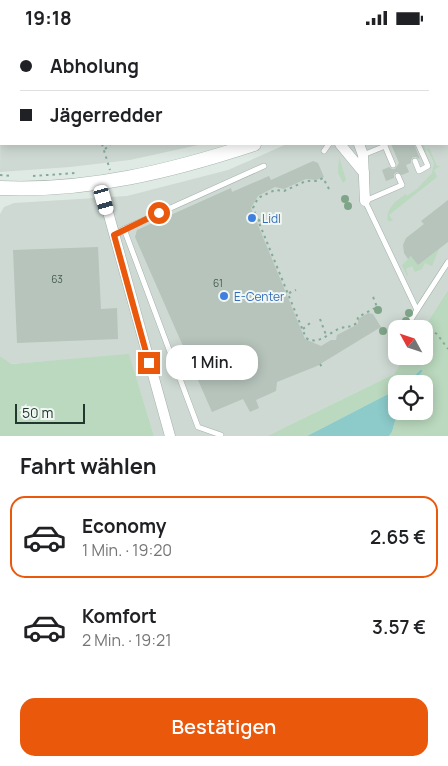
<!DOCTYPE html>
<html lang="de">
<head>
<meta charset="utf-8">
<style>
  :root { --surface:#fff; --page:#f6f6f6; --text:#202124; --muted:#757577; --line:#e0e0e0; --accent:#ea580c }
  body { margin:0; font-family:Manrope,sans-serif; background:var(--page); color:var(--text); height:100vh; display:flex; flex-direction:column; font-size:19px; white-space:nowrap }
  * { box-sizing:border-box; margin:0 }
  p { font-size:16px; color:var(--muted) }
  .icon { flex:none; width:28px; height:28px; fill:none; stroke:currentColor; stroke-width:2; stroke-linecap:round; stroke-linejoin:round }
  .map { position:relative; height:401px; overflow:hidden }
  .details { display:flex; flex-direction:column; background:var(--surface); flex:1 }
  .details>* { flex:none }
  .banner { position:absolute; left:0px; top:0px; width:449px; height:110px; box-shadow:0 2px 12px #0003; display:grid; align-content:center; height:110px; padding:0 20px; background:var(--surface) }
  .needle { width:32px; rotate:310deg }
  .buttons { position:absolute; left:388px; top:285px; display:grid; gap:10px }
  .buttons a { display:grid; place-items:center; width:45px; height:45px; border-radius:10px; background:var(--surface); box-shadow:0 2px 12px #0003; font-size:25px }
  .scale { position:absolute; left:15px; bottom:12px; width:70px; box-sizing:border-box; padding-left:5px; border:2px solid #22382f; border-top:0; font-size:14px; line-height:18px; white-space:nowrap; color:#22382f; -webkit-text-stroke:4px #f0f7f2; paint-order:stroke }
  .end { position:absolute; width:22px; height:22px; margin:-11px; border:6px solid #ea580c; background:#fff; box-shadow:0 0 0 2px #fff }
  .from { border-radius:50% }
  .bubble { position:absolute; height:35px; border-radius:15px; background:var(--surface); box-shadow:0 2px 12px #0003; font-size:16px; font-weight:600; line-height:35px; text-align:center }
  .car { position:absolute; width:15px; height:30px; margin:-15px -8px; border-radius:6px; box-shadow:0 0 4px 1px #0007; background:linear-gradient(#fff 24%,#345 0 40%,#fff 0 76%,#345 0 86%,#fff 0) }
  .banner b { display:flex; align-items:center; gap:18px; height:48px; font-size:19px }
  .banner b+b { border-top:1px solid var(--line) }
  .banner i { width:12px; height:12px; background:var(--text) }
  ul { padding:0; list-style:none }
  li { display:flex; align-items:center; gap:15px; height:82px; margin:0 10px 8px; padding:0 10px; border:2px solid transparent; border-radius:15px }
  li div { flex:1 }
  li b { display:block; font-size:19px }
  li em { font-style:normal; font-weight:600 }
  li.on { border-color:var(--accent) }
  li>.icon { width:45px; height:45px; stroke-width:1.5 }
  h2 { padding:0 20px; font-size:22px; line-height:60px }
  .button { display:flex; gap:10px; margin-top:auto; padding:10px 20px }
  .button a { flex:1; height:58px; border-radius:15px; background:var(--accent); color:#fff; font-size:20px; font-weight:600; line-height:58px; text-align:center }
  .status { display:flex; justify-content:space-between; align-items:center; height:35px; padding:0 25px; background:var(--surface); direction:ltr }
  .status svg { height:14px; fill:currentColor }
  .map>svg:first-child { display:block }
  .built { fill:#ced9d3 }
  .green { fill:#bad9be }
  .water { fill:#8ccbca }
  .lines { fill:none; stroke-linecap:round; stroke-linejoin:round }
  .stream { stroke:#8ccbca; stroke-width:2.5 }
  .building { fill:#b6c4bc }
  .lane-casing { stroke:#a3b1aa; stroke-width:6 }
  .street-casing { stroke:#a3b1aa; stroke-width:11 }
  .secondary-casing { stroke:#a0b4aa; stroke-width:15 }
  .primary-casing { stroke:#c1c7c5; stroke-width:16 }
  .path { stroke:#83ab98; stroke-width:2; stroke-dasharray:2.5 4; stroke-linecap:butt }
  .lane { stroke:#fff; stroke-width:5 }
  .street { stroke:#fff; stroke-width:10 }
  .secondary { stroke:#fff; stroke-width:14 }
  .primary { stroke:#689c86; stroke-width:15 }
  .tree { fill:#7fa588 }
  .route { stroke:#ea580c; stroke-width:6 }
  .shop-dot { fill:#3f7fe0; stroke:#f0f7f2; stroke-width:2 }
  .labels { text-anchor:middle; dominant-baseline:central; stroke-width:4; stroke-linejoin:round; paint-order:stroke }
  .number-label { font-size:10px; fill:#475b52 }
  .shop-label { font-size:12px; fill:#366cbe; stroke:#f0f7f2; text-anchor:start }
</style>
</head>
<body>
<div class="status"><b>19:18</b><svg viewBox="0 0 49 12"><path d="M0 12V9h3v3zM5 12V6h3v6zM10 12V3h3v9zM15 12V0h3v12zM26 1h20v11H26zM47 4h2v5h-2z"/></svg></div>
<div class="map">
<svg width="448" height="401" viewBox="0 0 448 401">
  <rect width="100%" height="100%" fill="#e0eae4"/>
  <!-- built -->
  <g class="built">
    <polygon points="25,0 448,0 448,12 448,1 25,1"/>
    <polygon points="448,36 448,255 423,294 396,294 396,321 405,321 394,339 267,401 154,401 129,320 10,329 0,321 0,179 4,172 14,168 127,161 228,135 287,109 448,109"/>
    <polygon points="1,41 1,109 203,109 130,125 70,132 0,137"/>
  </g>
  <!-- green -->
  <g class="green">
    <path d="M421,109H423L426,115L429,113L437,131H440L434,135L437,142L389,180L393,186H388C385,175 397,164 406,159L407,161L417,154L432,138L434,128L428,115L424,117Z"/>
    <polygon points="339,122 346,145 343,148 338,138"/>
    <polygon points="439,214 432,231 425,228 422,234 415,237 412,231 406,234 408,240 407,241 402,230 411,221 418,230"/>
    <polygon points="448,255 448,401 389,401 392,397 398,376 424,376 424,349 396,349 396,363 392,357 307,401 267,401 394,339 405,321 424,321 423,294"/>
    <polygon points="129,319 154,401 0,401 0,321 11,329"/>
  </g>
  <!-- water -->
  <polygon class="water" points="392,357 396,363 396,376 398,376 392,397 389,401 307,401"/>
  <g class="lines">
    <!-- stream -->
    <polyline class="stream" points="409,349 421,336"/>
  </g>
  <!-- building -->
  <g class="building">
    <polygon points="391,109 414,109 420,124 416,122 413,122 411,125 411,128 406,130 409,137 402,140 397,137 394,139 394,143 386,146 382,135 389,132 392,134 395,134 399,128"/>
    <polygon points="313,126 318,128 324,142 316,145 306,144 284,154 275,152 258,161 251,173 305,304 321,311 331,305 336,305 337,300 358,289 358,284 368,278 373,279 381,292 317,331 277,347 276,356 256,365 259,373 250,377 243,364 212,377 135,202 137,195 231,153 232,157 269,141 271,145"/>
    <polygon points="448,165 448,207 418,230 411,221 408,224 404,218 403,210 406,203 424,189 421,186"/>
    <polygon points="98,212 101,274 117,273 118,304 17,308 13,215"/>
  </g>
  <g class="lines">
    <!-- lane casing -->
    <g class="lane-casing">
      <g id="lane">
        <polyline points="147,1 218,0"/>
        <polyline points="273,1 273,0"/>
        <polyline points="385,111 393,130"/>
        <polyline points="324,116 329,109"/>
        <polyline points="363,120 385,111 384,109"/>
        <polyline points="415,126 419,136 428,131 418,109"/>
        <polyline points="398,141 402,150 365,166 417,275 405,294"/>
        <polyline points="124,194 264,131"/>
        <polyline points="114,199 124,194 198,392 221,400"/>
        <polyline points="417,275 448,227"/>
        <polyline points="392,316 396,308"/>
      </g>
    </g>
    <!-- street casing -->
    <g class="street-casing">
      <g id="street">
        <polyline points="311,0 312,1"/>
        <polyline points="340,109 364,138"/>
        <polyline points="359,109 363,120 365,166"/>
        <polyline points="100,148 170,401"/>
      </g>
    </g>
    <!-- secondary casing -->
    <g class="secondary-casing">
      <path id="secondary" d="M0,153C87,157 172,136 254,109"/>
    </g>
    <!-- primary casing -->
    <g class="primary-casing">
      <polyline id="primary" points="0,4 1,2"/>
    </g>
    <!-- path -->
    <g class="path">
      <polyline points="102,109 110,135"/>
      <polyline points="105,114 111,109"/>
      <polyline points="0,140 11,141"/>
      <polyline points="33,141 76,138"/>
      <path d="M329,154L323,143L317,146H306L284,156L275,155L258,163L253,173L306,303C319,311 329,297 341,293C348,291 349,293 357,288L358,282L377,272L372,259"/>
      <polyline points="258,186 265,183"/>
      <polyline points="289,258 296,255"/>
      <polyline points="320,284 326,300"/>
      <polyline points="418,288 437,299 448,314"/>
      <polyline points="303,294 310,288"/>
      <polyline points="320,329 322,332"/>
    </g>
    <!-- lane -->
    <use href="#lane" class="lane"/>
    <!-- street -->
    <use href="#street" class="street"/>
    <!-- secondary -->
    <use href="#secondary" class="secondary"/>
    <!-- primary -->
    <use href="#primary" class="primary"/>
  </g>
  <!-- trees -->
  <g class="tree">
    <circle cx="345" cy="164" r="4"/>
    <circle cx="348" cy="171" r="4"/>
    <circle cx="378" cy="275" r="4"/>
    <circle cx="409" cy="278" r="4"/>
    <circle cx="406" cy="286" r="4"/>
    <circle cx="383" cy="296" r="4"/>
  </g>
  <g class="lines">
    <!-- route -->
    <polyline class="route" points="149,328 114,200 159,178"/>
  </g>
  <!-- markers -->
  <g class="shop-dot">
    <circle cx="252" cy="183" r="5"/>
    <circle cx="224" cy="261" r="5"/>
  </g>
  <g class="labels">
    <!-- number labels -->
    <g class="number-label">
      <text x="57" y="244">63</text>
      <text x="218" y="248">61</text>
    </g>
    <!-- shop labels -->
    <g class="shop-label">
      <text x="262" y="183">Lidl</text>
      <text x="234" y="261">E-Center</text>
    </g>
  </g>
</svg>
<div class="buttons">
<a><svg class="needle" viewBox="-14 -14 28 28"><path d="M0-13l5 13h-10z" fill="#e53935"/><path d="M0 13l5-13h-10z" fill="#757577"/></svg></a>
<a><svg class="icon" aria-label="locate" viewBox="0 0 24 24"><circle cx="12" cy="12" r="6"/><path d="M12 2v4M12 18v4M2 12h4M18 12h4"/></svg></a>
</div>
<div class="scale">50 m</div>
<i class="end from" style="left:159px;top:178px"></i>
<i class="end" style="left:149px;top:328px"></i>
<div class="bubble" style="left:166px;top:310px;width:92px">1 Min.</div>
<i class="car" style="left:104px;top:165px;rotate:164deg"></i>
<div class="banner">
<b><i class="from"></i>Abholung</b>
<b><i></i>Jägerredder</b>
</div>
</div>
<section class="details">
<h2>Fahrt wählen</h2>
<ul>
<li class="on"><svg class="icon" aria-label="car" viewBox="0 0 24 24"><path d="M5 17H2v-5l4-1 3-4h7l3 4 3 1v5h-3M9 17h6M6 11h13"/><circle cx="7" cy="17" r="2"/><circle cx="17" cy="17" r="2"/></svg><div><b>Economy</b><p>1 Min. · 19:20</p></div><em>2.65 €</em></li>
<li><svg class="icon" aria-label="car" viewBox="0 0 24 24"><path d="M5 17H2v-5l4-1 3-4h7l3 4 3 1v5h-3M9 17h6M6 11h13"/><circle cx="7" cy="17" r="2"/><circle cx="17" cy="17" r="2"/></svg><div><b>Komfort</b><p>2 Min. · 19:21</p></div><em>3.57 €</em></li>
</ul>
<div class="button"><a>Bestätigen</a></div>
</section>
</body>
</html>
